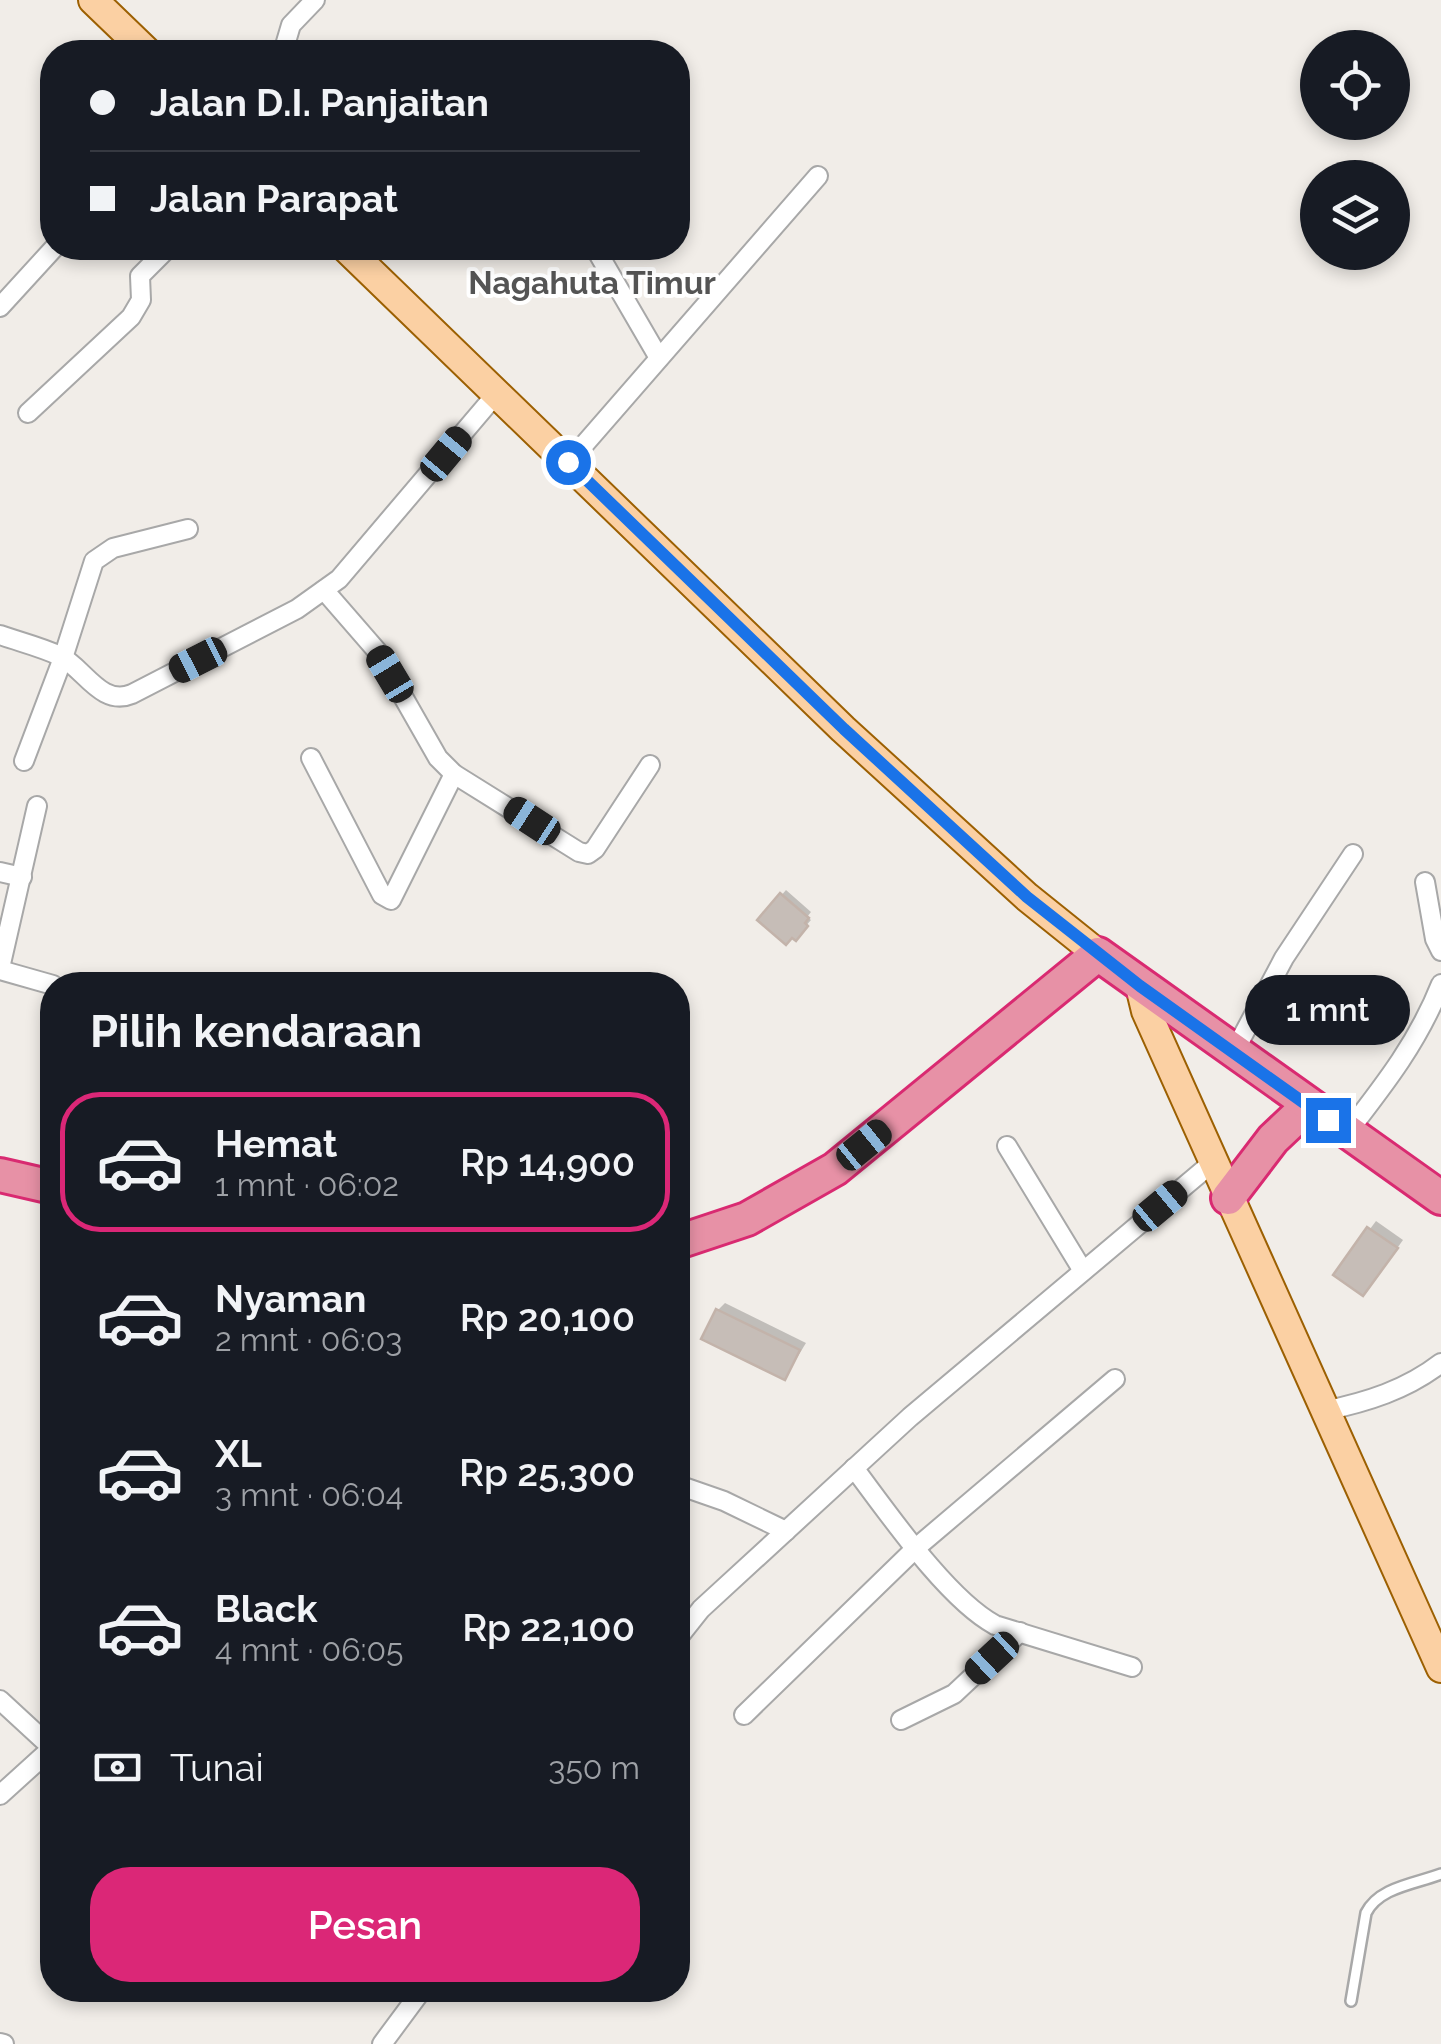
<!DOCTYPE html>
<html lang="id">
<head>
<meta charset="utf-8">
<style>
  :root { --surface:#171b24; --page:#20242c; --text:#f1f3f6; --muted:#9ea1a6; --line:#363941; --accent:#db2777 }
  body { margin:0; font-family:Raleway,sans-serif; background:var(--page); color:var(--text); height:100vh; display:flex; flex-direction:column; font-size:38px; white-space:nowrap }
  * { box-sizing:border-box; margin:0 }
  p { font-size:32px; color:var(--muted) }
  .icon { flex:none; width:55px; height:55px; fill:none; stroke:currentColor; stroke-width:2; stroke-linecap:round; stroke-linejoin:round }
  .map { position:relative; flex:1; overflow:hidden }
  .details { position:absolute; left:40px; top:972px; width:650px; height:1030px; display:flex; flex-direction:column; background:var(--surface); border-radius:40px; box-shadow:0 5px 15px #0003 }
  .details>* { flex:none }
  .hud { position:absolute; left:40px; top:40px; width:650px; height:220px; border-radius:40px; box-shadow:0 5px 15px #0003; display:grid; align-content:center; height:220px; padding:0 50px; background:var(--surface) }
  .controls { position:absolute; left:1300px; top:30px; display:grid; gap:20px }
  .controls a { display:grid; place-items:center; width:110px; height:110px; border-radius:50%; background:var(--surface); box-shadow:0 5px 15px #0003; font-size:50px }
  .end { position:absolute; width:45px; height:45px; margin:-22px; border:12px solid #1a73e8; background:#fff; box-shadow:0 0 0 5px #fff }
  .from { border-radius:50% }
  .bubble { position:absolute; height:70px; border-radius:35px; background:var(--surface); box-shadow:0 5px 15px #0003; font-size:32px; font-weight:600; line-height:70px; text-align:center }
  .car { position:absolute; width:30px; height:60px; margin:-30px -15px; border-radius:12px; box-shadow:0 0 8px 2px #0007; background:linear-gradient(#222 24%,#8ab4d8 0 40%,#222 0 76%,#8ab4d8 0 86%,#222 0) }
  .hud b { display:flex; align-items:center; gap:35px; height:95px; font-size:38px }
  .hud b+b { border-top:2px solid var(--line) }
  .hud i { width:25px; height:25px; background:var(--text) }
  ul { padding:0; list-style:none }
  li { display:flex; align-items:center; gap:30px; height:140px; margin:0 20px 15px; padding:0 30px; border:5px solid transparent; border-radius:40px }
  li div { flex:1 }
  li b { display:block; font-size:38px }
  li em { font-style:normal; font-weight:600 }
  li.active { border-color:var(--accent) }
  li>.icon { width:90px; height:90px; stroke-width:1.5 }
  h2 { padding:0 50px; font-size:45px; line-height:120px }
  .pay { display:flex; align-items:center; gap:25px; height:110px; padding:0 50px; font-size:38px }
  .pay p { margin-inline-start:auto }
  .action { display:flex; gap:20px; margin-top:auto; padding:20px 50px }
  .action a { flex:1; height:115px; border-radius:40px; background:var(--accent); color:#fff; font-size:40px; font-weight:600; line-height:115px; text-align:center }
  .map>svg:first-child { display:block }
  .shadow { fill:#0003 }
  .building { fill:#c6bdb7; stroke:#c3b3aa; stroke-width:2.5 }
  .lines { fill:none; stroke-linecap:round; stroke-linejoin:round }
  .lane-casing { stroke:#a8a8a8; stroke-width:14 }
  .street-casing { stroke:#a8a8a8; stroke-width:22 }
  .primary-casing { stroke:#9c6002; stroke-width:32 }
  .highway-casing { stroke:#d92a71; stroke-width:38 }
  .lane { stroke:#fff; stroke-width:9 }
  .street { stroke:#fff; stroke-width:18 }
  .primary { stroke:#fbd0a3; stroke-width:28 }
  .highway { stroke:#e791a6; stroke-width:32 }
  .route { stroke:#1a73e8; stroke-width:12 }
  .labels { text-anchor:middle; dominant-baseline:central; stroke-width:8; stroke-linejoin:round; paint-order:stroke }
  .quarter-label { font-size:32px; font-weight:bold; fill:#545454; stroke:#fff }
</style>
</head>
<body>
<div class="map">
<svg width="1441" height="2044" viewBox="0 0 1441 2044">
  <rect width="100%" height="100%" fill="#f1ede8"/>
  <!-- shadow -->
  <g class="shadow">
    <polygon points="786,890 811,912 807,917 811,920 796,937 760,920"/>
    <polygon points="1376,1221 1403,1240 1370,1286 1336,1274"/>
    <polygon points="725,1303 806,1343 785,1377 718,1310"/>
  </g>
  <!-- building -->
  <g class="building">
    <polygon points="780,893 809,918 805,923 808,926 796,941 792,938 786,945 757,920"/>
    <polygon points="1367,1227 1398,1248 1363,1296 1333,1275"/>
    <polygon points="716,1309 800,1350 785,1380 701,1339"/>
  </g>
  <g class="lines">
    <!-- lane casing -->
    <g class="lane-casing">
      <path id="lane" d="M1351,2001L1366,1913C1379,1887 1415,1884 1441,1874"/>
    </g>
    <!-- street casing -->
    <g class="street-casing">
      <g id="street">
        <polyline points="283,52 291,25 315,0"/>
        <polyline points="595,248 659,358"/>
        <polyline points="0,307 54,248"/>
        <polyline points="28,413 131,317 141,300 140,276 168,248"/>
        <polyline points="569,462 818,176"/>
        <path d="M0,635C20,642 41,647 60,656C84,668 101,707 132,694L297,609L339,579L497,393"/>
        <polyline points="311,758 382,895 391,900 454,774 438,758 377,651 324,590"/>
        <polyline points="24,761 63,658 94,561 113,548 188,529"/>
        <polyline points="454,774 579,852 588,854 595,849 650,765"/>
        <polyline points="0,872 22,877"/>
        <polyline points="1425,882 1435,939 1441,951"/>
        <polyline points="0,968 37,806"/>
        <polyline points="0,970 53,985"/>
        <polyline points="1234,1052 1284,958 1353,854"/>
        <path d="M1347,1133C1385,1084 1418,1042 1441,984"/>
        <polyline points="1007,1146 1083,1271"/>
        <path d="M1324,1411C1367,1402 1406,1390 1441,1363"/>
        <path d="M854,1468C888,1513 947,1599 995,1625L1132,1667"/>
        <polyline points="678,1485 724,1501 786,1531"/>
        <polyline points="678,1638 701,1609 910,1417 1212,1163"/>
        <polyline points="0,1700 52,1748"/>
        <polyline points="744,1715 917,1547 1115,1379"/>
        <polyline points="901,1720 954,1694 1020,1632"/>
        <polyline points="0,1795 52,1748"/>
        <polyline points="0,2043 4,2044"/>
        <polyline points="382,2044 422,1990"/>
      </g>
    </g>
    <!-- primary casing -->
    <g class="primary-casing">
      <g id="primary">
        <polyline points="93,0 147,52"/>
        <polyline points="346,248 843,729 1027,897 1098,954"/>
        <polyline points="1140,986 1146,1011 1441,1668"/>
      </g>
    </g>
    <!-- highway casing -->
    <g class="highway-casing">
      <g id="highway">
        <polyline points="0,1175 52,1187"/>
        <polyline points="1228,1198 1273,1139 1308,1106"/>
        <polyline points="678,1242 747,1219 835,1169 1098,954 1441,1198"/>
      </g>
    </g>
    <!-- lane -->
    <use href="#lane" class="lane"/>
    <!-- street -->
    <use href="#street" class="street"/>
    <!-- primary -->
    <use href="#primary" class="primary"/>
    <!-- highway -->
    <use href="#highway" class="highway"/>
  </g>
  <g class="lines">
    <!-- route -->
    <polyline class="route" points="568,462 844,729 1027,897 1140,986 1328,1120"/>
  </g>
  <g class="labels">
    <!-- quarter labels -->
    <g class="quarter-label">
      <text x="592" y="282">Nagahuta Timur</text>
    </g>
  </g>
</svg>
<div class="controls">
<a><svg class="icon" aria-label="locate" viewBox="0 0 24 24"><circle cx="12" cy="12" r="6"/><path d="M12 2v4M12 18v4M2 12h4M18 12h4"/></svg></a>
<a><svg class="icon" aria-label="layers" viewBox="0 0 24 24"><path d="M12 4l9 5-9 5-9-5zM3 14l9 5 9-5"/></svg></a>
</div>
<i class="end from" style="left:568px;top:462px"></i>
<i class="end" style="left:1328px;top:1120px"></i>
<div class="bubble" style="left:1245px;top:975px;width:165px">1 mnt</div>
<i class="car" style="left:446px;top:454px;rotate:40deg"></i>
<i class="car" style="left:198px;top:660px;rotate:243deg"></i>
<i class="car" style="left:390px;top:674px;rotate:329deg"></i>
<i class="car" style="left:532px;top:821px;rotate:303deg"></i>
<i class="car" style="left:864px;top:1145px;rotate:51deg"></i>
<i class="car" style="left:1160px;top:1206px;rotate:50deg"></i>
<i class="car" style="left:992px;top:1658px;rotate:227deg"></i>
<div class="hud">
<b><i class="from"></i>Jalan D.I. Panjaitan</b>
<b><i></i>Jalan Parapat</b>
</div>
<section class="details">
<h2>Pilih kendaraan</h2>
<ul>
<li class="active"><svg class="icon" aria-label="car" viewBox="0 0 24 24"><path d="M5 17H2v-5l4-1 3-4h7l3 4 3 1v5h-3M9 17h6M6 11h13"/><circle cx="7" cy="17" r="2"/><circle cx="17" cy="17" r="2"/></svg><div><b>Hemat</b><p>1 mnt · 06:02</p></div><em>Rp 14,900</em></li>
<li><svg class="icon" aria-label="car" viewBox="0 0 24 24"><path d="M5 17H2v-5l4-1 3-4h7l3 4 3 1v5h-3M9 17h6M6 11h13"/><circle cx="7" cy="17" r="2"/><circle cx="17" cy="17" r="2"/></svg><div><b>Nyaman</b><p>2 mnt · 06:03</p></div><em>Rp 20,100</em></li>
<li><svg class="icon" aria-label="car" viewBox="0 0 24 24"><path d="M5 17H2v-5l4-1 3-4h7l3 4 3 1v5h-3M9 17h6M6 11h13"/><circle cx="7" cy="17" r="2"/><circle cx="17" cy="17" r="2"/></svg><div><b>XL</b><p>3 mnt · 06:04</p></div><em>Rp 25,300</em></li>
<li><svg class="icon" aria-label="car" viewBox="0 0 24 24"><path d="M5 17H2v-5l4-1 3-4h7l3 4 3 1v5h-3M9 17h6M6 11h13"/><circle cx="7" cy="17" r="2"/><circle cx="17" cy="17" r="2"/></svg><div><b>Black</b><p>4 mnt · 06:05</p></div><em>Rp 22,100</em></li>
</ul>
<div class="pay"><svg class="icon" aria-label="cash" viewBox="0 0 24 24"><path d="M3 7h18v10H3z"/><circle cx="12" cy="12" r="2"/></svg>Tunai<p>350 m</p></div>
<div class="action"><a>Pesan</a></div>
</section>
</div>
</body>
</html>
